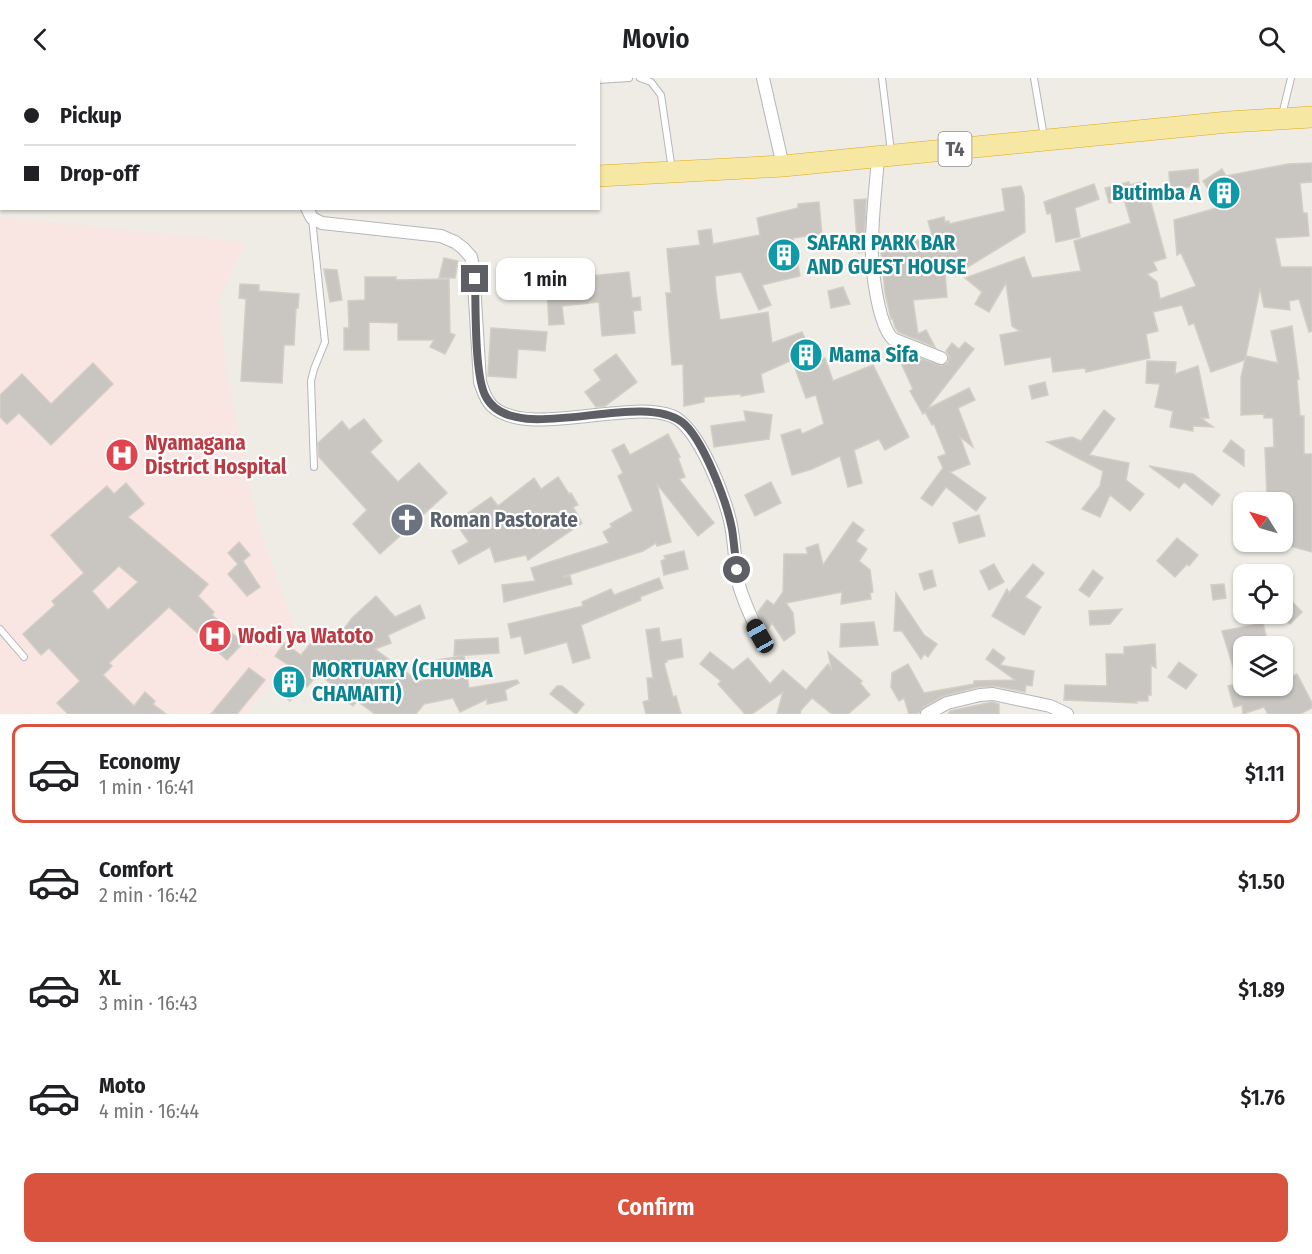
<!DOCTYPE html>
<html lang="en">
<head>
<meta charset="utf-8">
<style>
  :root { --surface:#fff; --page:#f6f6f6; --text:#202124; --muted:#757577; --line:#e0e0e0; --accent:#da533e }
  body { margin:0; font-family:"Fira Sans Condensed",sans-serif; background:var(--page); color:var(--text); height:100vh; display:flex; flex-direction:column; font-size:22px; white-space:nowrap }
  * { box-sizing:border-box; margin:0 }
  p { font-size:20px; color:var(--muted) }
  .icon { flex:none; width:33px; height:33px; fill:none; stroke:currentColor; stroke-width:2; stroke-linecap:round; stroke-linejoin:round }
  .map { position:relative; height:636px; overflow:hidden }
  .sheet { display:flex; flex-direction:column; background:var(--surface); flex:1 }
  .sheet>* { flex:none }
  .banner { position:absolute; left:0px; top:0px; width:600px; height:132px; box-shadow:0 2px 4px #0004; display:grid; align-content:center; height:132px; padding:0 24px; background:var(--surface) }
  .needle { width:39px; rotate:307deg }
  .fabs { position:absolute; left:1233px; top:414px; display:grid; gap:12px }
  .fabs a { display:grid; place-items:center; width:60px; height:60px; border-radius:12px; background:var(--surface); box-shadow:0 2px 4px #0004; font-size:30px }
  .end { position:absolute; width:27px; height:27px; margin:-14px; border:8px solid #5d5f64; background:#fff; box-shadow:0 0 0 3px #fff }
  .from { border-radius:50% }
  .bubble { position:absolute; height:42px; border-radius:12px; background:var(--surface); box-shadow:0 2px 4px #0004; font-size:20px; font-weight:600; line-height:42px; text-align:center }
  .car { position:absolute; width:18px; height:36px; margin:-18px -9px; border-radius:8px; box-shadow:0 0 4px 2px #0007; background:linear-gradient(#222 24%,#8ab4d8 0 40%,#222 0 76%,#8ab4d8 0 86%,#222 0) }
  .banner b { display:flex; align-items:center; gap:21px; height:57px; font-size:22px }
  .banner b+b { border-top:2px solid var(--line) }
  .banner i { width:15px; height:15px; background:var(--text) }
  ul { padding:10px 0 0; list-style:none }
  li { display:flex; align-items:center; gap:18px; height:99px; margin:0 12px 9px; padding:0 12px; border:3px solid transparent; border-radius:12px }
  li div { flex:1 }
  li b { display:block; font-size:22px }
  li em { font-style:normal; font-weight:600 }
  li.current { border-color:var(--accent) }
  li>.icon { width:54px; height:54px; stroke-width:1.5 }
  .action { display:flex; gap:12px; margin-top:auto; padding:12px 24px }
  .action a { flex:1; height:69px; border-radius:12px; background:var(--accent); color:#fff; font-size:24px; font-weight:600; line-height:69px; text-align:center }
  header { display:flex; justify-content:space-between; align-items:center; height:78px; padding:0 24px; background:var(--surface); font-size:27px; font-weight:600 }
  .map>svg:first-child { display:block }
  .medical { fill:#f9e6e2 }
  .building { fill:#c9c6c2; stroke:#d2cec4; stroke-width:1.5; fill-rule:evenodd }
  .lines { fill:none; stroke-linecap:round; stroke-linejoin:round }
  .service-casing { stroke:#b5b6ba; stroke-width:8 }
  .minor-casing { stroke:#b5b6ba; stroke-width:14 }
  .trunk-casing { stroke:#dfaa14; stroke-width:22 }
  .service { stroke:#fff; stroke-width:6 }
  .minor { stroke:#fff; stroke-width:12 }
  .trunk { stroke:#f6e8a2; stroke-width:21 }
  .route { stroke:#5d5f64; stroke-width:8 }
  .labels { text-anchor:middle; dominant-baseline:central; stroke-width:4.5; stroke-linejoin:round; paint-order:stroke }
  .shield { fill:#fff; stroke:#8e8f92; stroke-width:1.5 }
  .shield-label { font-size:20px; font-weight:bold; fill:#5d5f64 }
  .culture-label { font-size:21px; font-weight:bold; fill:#0d838f; stroke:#fff; text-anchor:start }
  .health-label { font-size:21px; font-weight:bold; fill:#be3a42; stroke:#fff; text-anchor:start }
  .worship-label { font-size:21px; font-weight:bold; fill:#5b616d; stroke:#fff; text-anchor:start }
</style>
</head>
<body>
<header><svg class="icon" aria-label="back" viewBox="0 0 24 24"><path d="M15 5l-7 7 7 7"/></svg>Movio<svg class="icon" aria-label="search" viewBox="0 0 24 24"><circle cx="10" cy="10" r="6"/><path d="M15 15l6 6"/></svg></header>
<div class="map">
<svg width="1312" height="636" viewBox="0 0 1312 636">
  <rect width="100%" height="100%" fill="#eeece5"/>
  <!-- medical -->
  <polygon class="medical" points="0,139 246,164 218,224 228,303 259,450 302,571 244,636 0,636"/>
  <!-- building -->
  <g class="building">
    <polygon points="1312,85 1312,104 1300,105 1303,135 1307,135 1309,158 1275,160 1281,189 1312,189 1312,253 1309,254 1299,221 1289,223 1290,232 1264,229 1260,210 1245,282 1211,294 1194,245 1189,247 1182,227 1153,234 1158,253 1146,256 1150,280 1086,294 1085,290 1053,294 1051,279 1005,287 1000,257 1020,253 1012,248 1006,205 989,234 975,226 982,214 965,200 1024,179 1032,200 1081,193 1074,163 1131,145 1124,121 1109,125 1105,110 1129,104 1130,107 1145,103 1166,180 1153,184 1157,192 1147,196 1157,204 1160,221 1196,208 1181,175 1177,177 1174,142 1220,129 1203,103 1222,91 1226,98 1288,86"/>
    <polygon points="1198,91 1199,108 1170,111 1169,94"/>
    <polygon points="1094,106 1099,121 1075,130 1080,159 1056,164 1051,135 1047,136 1044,124"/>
    <polygon points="1021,108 1024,117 1025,154 958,195 944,183 947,219 913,222 918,256 926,252 935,269 898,254 895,249 893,241 891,241 885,215 880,165 933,161 928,143 944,139 945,144 949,143 949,146 1005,133 1002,111"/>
    <polygon points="866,121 864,174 858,175 854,122"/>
    <polygon points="819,124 822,156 793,160 800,198 762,207 771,227 759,232 741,194 715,198 716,213 720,242 768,234 772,265 802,254 808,268 813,266 819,282 825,280 833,303 873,287 909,359 885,372 879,361 854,372 862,405 848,409 840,378 812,391 792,397 781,357 800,351 802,356 824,346 816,317 806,320 792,282 761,296 764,314 741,318 741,316 704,319 704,324 684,328 683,286 672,287 666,215 671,215 667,171 700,167 698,153 711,151 713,166 760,157 757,140 798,130 798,126"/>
    <polygon points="444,180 458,183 455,200 439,200"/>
    <polygon points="324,191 337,192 342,222 330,224"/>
    <polygon points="629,194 632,220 640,219 641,232 633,233 635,255 602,258 599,224 562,228 564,246 549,247 547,212 581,210 580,199"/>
    <polygon points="365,199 396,199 396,202 449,201 450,255 455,257 445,276 430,269 434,262 398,262 398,245 369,244 369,272 344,272 344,250 349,250 348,223 365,222"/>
    <polygon points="240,206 259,207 259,213 299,216 298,230 296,230 294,267 284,267 282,305 241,303 246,221 239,220"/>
    <polygon points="843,209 850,226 831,230 828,213"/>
    <polygon points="1292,248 1299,301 1297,302 1300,338 1304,338 1304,376 1312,376 1312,474 1282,466 1282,417 1267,418 1265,370 1274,369 1273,340 1264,340 1264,336 1241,337 1241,299 1246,278 1278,285 1271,253"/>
    <polygon points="491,250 547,254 545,273 518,271 516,300 488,298"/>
    <polygon points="965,264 974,271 927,331 969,310 975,322 958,330 973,369 960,359 970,386 950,394 986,420 976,433 946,409 932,428 921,420 943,390 938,379 946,376 934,346 932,347 925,334 923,336 910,313 913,311 895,272 942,288 948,284 949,278 946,273 952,265 959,271"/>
    <polygon points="616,276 637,304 605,328 596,329 585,314 601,302 594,292"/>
    <polygon points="1147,283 1176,284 1175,296 1198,288 1209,340 1201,340 1213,349 1193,348 1193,353 1170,349 1173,333 1155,329 1160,306 1146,305"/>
    <polygon points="93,285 113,306 51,367 19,335 7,346 0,339 0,317 22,296 51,326"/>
    <polygon points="1045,304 1048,317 1032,321 1029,308"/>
    <polygon points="1104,332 1115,341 1089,377 1129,385 1126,402 1144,416 1130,433 1110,417 1100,439 1082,431 1100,408 1103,393 1047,364 1072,359 1081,363"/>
    <polygon points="744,333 772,337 769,361 714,369 711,348 746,343"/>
    <polygon points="364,341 382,363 370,374 398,404 419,385 447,415 380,476 353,446 367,432 319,379 318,365 342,343 349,352"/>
    <polygon points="668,356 680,379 678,380 685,399 679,401 714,445 698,458 657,406 671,464 657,468 656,465 643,473 562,499 570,498 572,506 504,524 502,507 535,503 531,490 609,465 603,454 612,449 610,446 633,433 618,398 623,395 612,372 624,366 630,377"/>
    <polygon points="1231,362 1244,372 1244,388 1223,373"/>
    <polygon points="1149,388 1193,396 1220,417 1212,427 1184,404 1179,410"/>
    <polygon points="558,399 569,416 571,415 578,427 573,429 582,445 528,482 526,477 495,484 490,469 459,486 452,473 469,464 455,444 491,419 498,428 534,400 541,411"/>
    <polygon points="771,404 781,425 755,438 745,417"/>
    <path d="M126,405L144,426L128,439L208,506L198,518L214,534L212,537L243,565L227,582L169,529L109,585L112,588L103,597L134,628L145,614L155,623L153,626L166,636H68L57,625L80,603L49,570L41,577L23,556L55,527L52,523L84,495L51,457L107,408L114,416ZM119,488L138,504L108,532L92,513Z"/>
    <polygon points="979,437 985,458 959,465 953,445"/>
    <polygon points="853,444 864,452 856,463 867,471 859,483 870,492 873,514 870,515 871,521 841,526 842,514 786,525 793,535 795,555 784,563 772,545 768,551 764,548 758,534 767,522 774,527 783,514 784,476 808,476 806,470 818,466 823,487"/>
    <polygon points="1177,460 1198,477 1189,488 1187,486 1175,499 1157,483"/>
    <polygon points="239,464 250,477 243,483 260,509 247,518 228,496 238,486 228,475"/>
    <polygon points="684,473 688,491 664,497 661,483 666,481 664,478"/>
    <polygon points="994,486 1004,504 989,512 980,493"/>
    <polygon points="1033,486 1044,495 1025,519 1041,529 1024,557 992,538 1007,511 1009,515"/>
    <polygon points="932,492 936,508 924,512 919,496"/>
    <polygon points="1093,492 1103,500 1089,519 1079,512"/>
    <polygon points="659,500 663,510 640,519 641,522 581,547 590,580 573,585 567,564 525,576 521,558 511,560 508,546 583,528 582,524 611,511 614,517"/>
    <polygon points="1224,506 1226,520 1213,522 1211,507"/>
    <polygon points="1282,513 1302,534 1290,546 1282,538"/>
    <polygon points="896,515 924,557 937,566 928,579 924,576 921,581 902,553 894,553"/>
    <polygon points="376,518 395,539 420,527 425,540 388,557 391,565 375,571 418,603 439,599 437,582 464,578 469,610 517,602 519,605 505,612 507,622 487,626 487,621 460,634 453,620 424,626 416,636 375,636 357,623 353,628 341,619 344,615 318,596 307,609 304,606 290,623 276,612 294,591 275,578 284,565 301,577 319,555 330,564 335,555 339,558 352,540"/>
    <polygon points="1122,531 1110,546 1090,547 1089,533"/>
    <polygon points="874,544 878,567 840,569 841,546"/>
    <polygon points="1263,545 1267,562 1263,563 1264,568 1244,568 1244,608 1282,608 1282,603 1297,596 1312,625 1312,630 1300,636 1268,636 1264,629 1243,636 1242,627 1234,629 1228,608 1238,605 1222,553"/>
    <polygon points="659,550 661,564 681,561 683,579 667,582 667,584 664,585 673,619 676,618 681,636 646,636 643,624 649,622 647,600 653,600 646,552"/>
    <polygon points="498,560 499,575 454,578 455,562"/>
    <polygon points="1155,566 1156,590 1151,587 1151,617 1148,617 1148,623 1136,623 1137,625 1064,622 1065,607 1107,608 1106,576 1124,576 1124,569"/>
    <polygon points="993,571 1005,580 1000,587 1034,593 1032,608 1026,607 1025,614 995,608 978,609 943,618 923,629 919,635 914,636 909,636 904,620 899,623 891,609 892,595 908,586 924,615 974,606 974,603 1015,602 986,581"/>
    <polygon points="710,574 733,592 748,580 770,606 783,592 806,612 828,586 832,593 828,574 862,603 860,605 870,617 848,636 832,636 812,620 801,632 800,636 777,636 783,614 752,636 745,636 718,606 721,603 700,586"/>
    <polygon points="1179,584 1197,597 1186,611 1168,599"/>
    <polygon points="249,590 265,602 237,636 211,636"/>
    <polygon points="557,608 562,608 584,626 576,636 550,616"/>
    <polygon points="992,624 999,626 999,636 948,636 950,633"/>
  </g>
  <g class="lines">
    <!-- service casing -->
    <g class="service-casing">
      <g id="service">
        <polyline points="289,0 290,2"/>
        <polyline points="571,0 571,2"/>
        <polyline points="640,0 651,4 661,17 672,92"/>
        <polyline points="882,0 891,74"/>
        <polyline points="1034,0 1044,59"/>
        <polyline points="598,2 629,0"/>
        <polyline points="1282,37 1291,0"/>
        <polyline points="312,141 325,264 314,291 311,303 314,389"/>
        <polyline points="0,551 24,579"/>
      </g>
    </g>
    <!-- minor casing -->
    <g class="minor-casing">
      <g id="minor">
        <polyline points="763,0 783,88"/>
        <path d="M878,79C876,108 872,138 872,167C871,189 878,247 893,261L941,280"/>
        <path d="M307,130L312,140L322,145L441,158L455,164L463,170L471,179L473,188L480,304C483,312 485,321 492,328C527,361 626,321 672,338C699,349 728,424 732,453C735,471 735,489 739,507C744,525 752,541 760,558"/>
        <polyline points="927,636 947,625 980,617 993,616 1050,628 1067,636"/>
      </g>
    </g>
    <!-- trunk casing -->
    <g class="trunk-casing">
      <g id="trunk">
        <polyline points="0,83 2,83"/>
        <polyline points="598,98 783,88 1228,44 1312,39"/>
      </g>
    </g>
    <!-- service -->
    <use href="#service" class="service"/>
    <!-- minor -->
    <use href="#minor" class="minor"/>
    <!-- trunk -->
    <use href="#trunk" class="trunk"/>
  </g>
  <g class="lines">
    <!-- route -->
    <path class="route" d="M475,201C476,228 474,298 486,319C514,371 637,311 682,344C703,360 727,425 732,451C734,464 735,478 737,492"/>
  </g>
  <!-- icons -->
  <defs>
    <g id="building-disc" transform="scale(1.725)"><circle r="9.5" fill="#0f9aa8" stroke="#fff"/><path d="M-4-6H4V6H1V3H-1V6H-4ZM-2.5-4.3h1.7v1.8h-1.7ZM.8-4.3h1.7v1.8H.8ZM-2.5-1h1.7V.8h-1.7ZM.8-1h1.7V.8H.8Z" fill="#fff"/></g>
    <g id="hospital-disc" transform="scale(1.725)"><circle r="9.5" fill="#e0444e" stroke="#fff"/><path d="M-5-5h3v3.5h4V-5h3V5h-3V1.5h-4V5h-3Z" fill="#fff"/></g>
    <g id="church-disc" transform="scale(1.725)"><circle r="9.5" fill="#6b7280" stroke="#fff"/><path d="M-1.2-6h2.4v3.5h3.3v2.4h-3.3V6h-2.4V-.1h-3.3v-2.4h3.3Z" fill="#fff"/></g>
  </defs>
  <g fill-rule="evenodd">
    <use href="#building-disc" x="1224" y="115"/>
    <use href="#building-disc" x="784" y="177"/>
    <use href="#building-disc" x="806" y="277"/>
    <use href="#hospital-disc" x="122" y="377"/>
    <use href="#church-disc" x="407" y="442"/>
    <use href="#hospital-disc" x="215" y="558"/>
    <use href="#building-disc" x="289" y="604"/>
  </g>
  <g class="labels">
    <!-- shield labels -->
    <rect class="shield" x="938.5" y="54" width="33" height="34" rx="4.5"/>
    <g class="shield-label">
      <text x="955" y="71">T4</text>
    </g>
    <!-- culture labels -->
    <g class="culture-label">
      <text x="1201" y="115" text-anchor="end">Butimba A</text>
      <text x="807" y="165">SAFARI PARK BAR<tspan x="807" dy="24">AND GUEST HOUSE</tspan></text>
      <text x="829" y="277">Mama Sifa</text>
      <text x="312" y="592">MORTUARY (CHUMBA<tspan x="312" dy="24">CHAMAITI)</tspan></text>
    </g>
    <!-- health labels -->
    <g class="health-label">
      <text x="145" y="365">Nyamagana<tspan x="145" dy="24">District Hospital</tspan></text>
      <text x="238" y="558">Wodi ya Watoto</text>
    </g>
    <!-- worship labels -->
    <g class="worship-label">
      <text x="430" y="442">Roman Pastorate</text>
    </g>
  </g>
</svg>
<div class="fabs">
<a><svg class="needle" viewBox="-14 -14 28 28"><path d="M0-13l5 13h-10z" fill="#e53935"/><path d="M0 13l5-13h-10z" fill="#757577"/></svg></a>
<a><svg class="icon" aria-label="locate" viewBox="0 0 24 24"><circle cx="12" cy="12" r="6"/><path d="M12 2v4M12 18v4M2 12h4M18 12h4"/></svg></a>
<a><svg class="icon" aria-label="layers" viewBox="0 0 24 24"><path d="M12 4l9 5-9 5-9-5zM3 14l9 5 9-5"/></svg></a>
</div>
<i class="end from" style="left:737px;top:492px"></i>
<i class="end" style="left:475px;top:201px"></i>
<div class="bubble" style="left:496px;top:180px;width:99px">1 min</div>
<i class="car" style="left:760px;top:558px;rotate:331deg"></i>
<div class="banner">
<b><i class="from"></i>Pickup</b>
<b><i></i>Drop-off</b>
</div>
</div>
<section class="sheet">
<ul>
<li class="current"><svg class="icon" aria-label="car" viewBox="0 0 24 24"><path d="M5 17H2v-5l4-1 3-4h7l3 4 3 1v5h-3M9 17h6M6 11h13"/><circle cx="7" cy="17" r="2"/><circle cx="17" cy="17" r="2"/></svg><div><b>Economy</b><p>1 min · 16:41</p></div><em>$1.11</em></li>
<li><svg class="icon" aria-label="car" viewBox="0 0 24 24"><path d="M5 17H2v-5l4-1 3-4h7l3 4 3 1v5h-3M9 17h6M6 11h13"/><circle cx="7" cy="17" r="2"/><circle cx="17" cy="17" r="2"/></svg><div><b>Comfort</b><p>2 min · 16:42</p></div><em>$1.50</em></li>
<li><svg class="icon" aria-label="car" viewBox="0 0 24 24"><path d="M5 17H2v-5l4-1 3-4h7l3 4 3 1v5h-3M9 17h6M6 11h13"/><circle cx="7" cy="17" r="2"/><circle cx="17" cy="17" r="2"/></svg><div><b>XL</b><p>3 min · 16:43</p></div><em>$1.89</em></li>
<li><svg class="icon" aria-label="car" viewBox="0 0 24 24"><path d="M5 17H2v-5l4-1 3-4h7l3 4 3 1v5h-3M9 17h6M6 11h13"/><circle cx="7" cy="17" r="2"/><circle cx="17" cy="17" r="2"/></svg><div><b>Moto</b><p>4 min · 16:44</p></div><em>$1.76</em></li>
</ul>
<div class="action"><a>Confirm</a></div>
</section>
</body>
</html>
